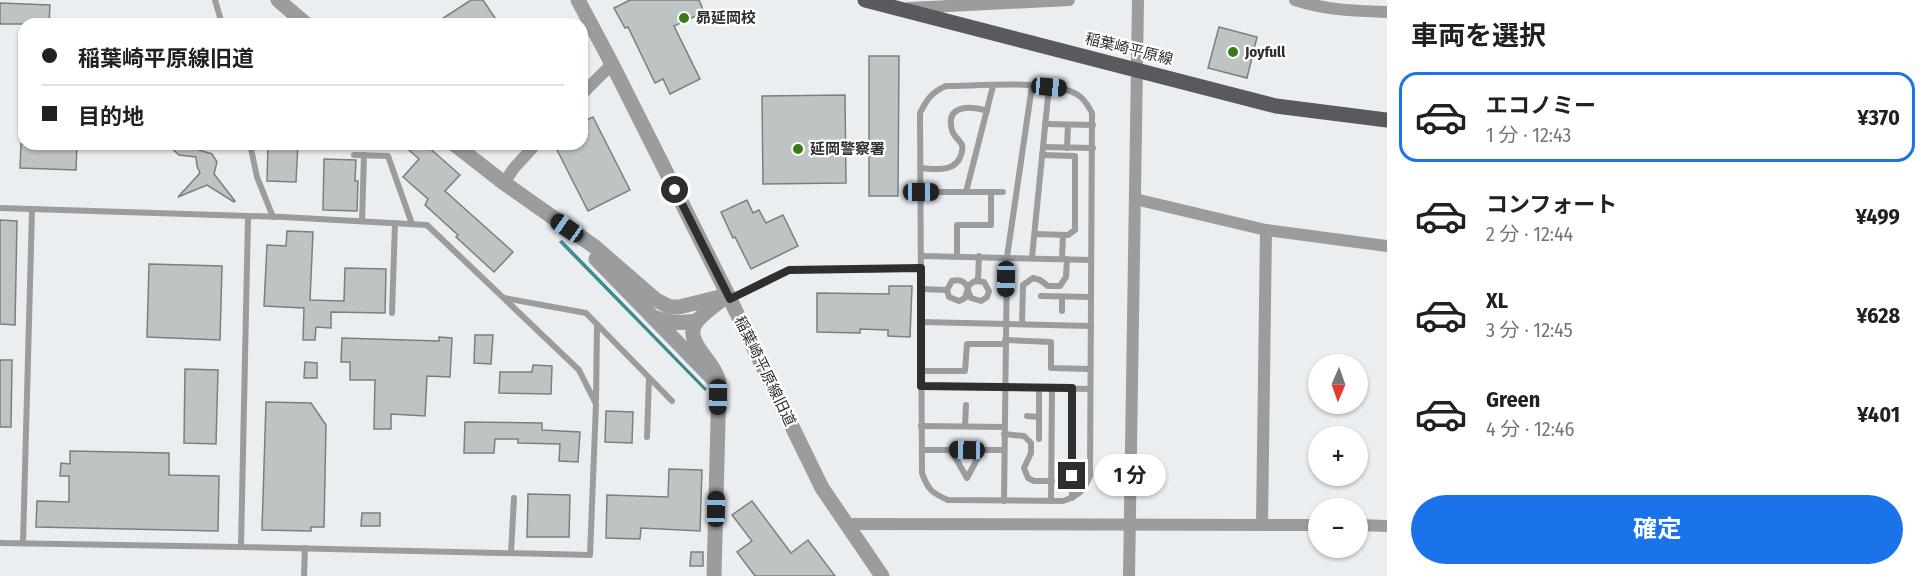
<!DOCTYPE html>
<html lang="ja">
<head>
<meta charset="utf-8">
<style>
  :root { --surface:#fff; --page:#f2f2f2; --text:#202124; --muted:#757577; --line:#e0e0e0; --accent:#1a73e8 }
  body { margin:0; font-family:"Fira Sans Condensed","Noto Sans JP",sans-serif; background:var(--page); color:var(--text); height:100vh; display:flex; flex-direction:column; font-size:22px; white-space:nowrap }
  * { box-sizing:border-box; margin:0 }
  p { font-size:20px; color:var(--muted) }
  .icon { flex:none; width:33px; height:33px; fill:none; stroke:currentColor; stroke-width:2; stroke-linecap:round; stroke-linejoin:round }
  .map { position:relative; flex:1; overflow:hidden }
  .panel { display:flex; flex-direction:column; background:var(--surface); width:540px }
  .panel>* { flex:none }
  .top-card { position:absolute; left:18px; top:18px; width:570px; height:132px; border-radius:18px; box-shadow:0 2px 4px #0004; display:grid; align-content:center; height:132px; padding:0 24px; background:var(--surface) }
  .needle { width:39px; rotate:182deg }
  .fabs { position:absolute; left:1308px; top:354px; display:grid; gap:12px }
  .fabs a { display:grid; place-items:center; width:60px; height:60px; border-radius:50%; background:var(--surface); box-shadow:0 2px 4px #0004; font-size:30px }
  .end { position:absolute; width:27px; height:27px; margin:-14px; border:8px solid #2c2e2f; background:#fff; box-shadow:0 0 0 3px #fff }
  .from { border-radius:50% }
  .bubble { position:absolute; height:42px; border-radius:21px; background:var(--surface); box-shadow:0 2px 4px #0004; font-size:20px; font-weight:700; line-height:42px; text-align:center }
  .car { position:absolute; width:18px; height:36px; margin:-18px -9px; border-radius:8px; box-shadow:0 0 4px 2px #0007; background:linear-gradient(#222 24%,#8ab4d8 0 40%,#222 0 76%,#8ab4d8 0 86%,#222 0) }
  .top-card b { display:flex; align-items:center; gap:21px; height:57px; font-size:22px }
  .top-card b+b { border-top:2px solid var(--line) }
  .top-card i { width:15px; height:15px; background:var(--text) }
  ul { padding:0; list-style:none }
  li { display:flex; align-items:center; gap:18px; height:90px; margin:0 12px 9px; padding:0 12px; border:3px solid transparent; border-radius:18px }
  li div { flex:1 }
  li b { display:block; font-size:22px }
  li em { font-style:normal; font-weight:700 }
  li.current { border-color:var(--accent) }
  li>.icon { width:54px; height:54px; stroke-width:1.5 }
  h2 { padding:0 24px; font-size:27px; line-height:72px }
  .cta { display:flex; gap:12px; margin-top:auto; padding:12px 24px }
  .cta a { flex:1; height:69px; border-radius:36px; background:var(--accent); color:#fff; font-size:24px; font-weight:700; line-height:69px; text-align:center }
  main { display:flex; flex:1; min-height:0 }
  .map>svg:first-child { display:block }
  .water { fill:#41aab0; stroke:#3b8589; stroke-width:1.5 }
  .building { fill:#bec3c4; stroke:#7a7f80; stroke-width:1.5 }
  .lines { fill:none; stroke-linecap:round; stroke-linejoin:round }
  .service { stroke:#9b9c9e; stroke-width:6 }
  .minor { stroke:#9b9c9e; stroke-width:12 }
  .tertiary { stroke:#9b9c9e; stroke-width:15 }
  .primary { stroke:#595a5d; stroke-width:15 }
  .route { stroke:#2c2e2f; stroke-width:8 }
  .poi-dot { fill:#397917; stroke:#fff; stroke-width:2 }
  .labels { text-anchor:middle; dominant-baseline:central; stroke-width:4.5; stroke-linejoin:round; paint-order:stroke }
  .poi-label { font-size:15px; font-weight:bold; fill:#2c2e2f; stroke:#fff; text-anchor:start }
  .street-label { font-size:15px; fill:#2c2e2f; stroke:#fff }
</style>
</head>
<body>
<main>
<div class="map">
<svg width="1387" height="576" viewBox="0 0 1387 576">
  <rect width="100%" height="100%" fill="#ebeef1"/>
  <!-- water -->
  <polygon class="water" points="562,241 706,389 705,390 560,242"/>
  <!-- building -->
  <g class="building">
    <polygon points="471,0 483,0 499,24 434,24"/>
    <polygon points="630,0 699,0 704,12 674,26 700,79 670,94 663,79 655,83 628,27 625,28 614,8"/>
    <polygon points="0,3 50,5 49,24 0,24"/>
    <polygon points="1219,27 1257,37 1247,78 1208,68"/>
    <polygon points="869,56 899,56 898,196 869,196"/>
    <polygon points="845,95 846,183 763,184 762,96"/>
    <polygon points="593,117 630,190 588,211 554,144 582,144 582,122"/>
    <polygon points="21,144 77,144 76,170 20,168"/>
    <polygon points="167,144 199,144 199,150 212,154 217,162 214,174 235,201 234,202 207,185 178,197 200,173 197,166 196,157 179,155"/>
    <polygon points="268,144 298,144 296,182 267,181"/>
    <polygon points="402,144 425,144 460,175 445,191 513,252 494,272 456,237 458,235 425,205 428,199 403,177 419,159"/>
    <polygon points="324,159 356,160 355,181 358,181 357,211 323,210"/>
    <polygon points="747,200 753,213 759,210 766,223 783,215 798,246 751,269 735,237 733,238 721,212"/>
    <polygon points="0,220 17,221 15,325 0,324"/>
    <polygon points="287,231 313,232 310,300 344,301 345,268 386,269 385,313 331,312 331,328 316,327 315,340 303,340 304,308 264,306 267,245 286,246"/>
    <polygon points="149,264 222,266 220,340 147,337"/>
    <polygon points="889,286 912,286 910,337 888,336 888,330 860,329 860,333 817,332 817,293 889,294"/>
    <polygon points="475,335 493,335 491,364 474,363"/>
    <polygon points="439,337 452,338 450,377 427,376 425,416 391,414 391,429 374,429 375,380 350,380 350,362 341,362 342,338 439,341"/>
    <polygon points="0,360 12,360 11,427 0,427"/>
    <polygon points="305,362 317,363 317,378 304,378"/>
    <polygon points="533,365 552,366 551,394 499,393 500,372 532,372"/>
    <polygon points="185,369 218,370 216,444 184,443"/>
    <polygon points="266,402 311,403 326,425 324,527 311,527 311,531 262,530"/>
    <polygon points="606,411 633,412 632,443 605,442"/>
    <polygon points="465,422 542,423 542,430 580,432 578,462 559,461 560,444 518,443 518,439 495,439 494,453 464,453"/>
    <polygon points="70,451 169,453 169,475 219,476 218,531 36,527 37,501 69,502 69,476 60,476 61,463 70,464"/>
    <polygon points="669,469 702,470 700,531 641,528 640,539 606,538 607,495 668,497"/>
    <polygon points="528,494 570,495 569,537 527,537"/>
    <polygon points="752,501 791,553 808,540 835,576 755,576 737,552 752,541 732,515"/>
    <polygon points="362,513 380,513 380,526 361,526"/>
    <polygon points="691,552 703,552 703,566 690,566"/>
  </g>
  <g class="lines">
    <!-- service -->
    <g class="service">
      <polyline points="215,0 222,24"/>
      <path d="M946,86C977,86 1055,79 1078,95C1085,99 1088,106 1092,113L1090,476C1084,491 1078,496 1063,501L948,500C932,493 928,490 922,473L920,113C927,99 932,92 946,86Z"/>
      <polyline points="1045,124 1093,125"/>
      <polyline points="250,144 257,177 273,217"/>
      <polyline points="1043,147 1093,148"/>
      <polyline points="1067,148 1068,125"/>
      <polyline points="354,155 388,156 412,224"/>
      <path d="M920,168C936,169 955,173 961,155C962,152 963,148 962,145C960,140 953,136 952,130C945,104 971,106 987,111"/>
      <polyline points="920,192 1003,192"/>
      <polyline points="966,192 993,86"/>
      <polyline points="0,208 283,217 427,225 579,370 596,404 590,555 241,547 248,217"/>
      <polyline points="362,221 364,155"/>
      <polyline points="1035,234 1068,235 1075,230 1075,156 1042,155"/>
      <polyline points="921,256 1091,260"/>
      <polyline points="957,256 957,225 991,225 991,192"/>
      <polyline points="1032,257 1049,87"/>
      <polyline points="1062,259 1063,235"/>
      <polyline points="978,280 979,256"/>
      <polyline points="921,289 947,290"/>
      <path d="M968,291L971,298L981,301L987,297L989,291L984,282L975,281L969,285L965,298L959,301L949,297L947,290L952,281C960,279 965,281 968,288"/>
      <polyline points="1041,296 1091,297"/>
      <polyline points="504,298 586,313 672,401"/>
      <polyline points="730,299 789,270 921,268"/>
      <polyline points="1062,311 1062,297"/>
      <polyline points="392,313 395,223"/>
      <polyline points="921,322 1091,326"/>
      <polyline points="1022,324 1023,285 1033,278 1040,280 1048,286 1060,286 1066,277 1067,259"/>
      <polyline points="1005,340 1051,342 1051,368 1090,369"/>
      <polyline points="921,371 965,371 967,344 1005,344"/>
      <polyline points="921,386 1090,389"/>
      <polyline points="596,400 597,325"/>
      <polyline points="1027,416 1039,417"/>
      <polyline points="921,426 1004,427"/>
      <polyline points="965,426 966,405"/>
      <polyline points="1004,434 1024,436 1031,443 1031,453 1024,468 1028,478 1034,481 1052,481"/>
      <polyline points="647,437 649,378"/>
      <polyline points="1039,439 1039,387"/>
      <polyline points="922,450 1004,450"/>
      <polyline points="951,450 967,478 982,450"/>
      <polyline points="1072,498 1073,388"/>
      <polyline points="1004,501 1007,257 1032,86"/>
      <polyline points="1051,501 1052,388"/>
      <polyline points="0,543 241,547"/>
      <polyline points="23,543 32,210"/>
      <polyline points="511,553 514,498"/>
      <polyline points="304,576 305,548"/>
    </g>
    <!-- minor -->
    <g class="minor">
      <path d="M1295,0C1325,10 1356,11 1387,12"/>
      <polyline points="909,8 1069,0"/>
      <polyline points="582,94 612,64"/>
      <polyline points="504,183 514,168 536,144"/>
      <polyline points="1135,199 1266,230 1387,246"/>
      <polyline points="847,524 1318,525"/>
      <polyline points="1262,525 1266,230"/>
      <polyline points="1358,525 1387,526"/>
      <polyline points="1129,576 1138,0"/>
    </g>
    <!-- tertiary -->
    <g class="tertiary">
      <polyline points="278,0 306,24"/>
      <polyline points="578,0 612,64 728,295 822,488 882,576"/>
      <polyline points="454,144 504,183 595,247 656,300 670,307 679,307 728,295"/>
      <polyline points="596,259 714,380"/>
      <path d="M656,318C670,324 681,323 696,321"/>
      <path d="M714,576L719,382C714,359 680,340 698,320C705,312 715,305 724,298"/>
    </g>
    <!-- primary -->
    <polyline class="primary" points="865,0 1276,106 1387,120"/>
  </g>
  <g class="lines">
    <!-- route -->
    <polyline class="route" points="675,190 730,299 789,270 921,268 921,386 1072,388 1072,476"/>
  </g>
  <!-- markers -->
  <g class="poi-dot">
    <circle cx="684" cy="18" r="6"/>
    <circle cx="1233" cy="52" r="6"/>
    <circle cx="798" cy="149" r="6"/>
  </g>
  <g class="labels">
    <!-- poi labels -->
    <g class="poi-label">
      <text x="696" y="18">昴延岡校</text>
      <text x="1245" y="52">Joyfull</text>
      <text x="810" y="149">延岡警察署</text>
    </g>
    <!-- street labels -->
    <g class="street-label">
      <text transform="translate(1129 49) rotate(14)">稲葉崎平原線</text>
      <text transform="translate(765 371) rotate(64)">稲葉崎平原線旧道</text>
    </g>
  </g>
</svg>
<div class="fabs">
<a><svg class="needle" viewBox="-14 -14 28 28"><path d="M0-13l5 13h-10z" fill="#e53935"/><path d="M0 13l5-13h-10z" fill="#757577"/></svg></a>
<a>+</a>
<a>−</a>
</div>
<i class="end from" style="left:675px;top:190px"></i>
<i class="end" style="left:1072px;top:476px"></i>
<div class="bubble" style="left:1094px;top:454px;width:72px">1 分</div>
<i class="car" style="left:1049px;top:87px;rotate:95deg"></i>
<i class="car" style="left:921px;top:192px;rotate:90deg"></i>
<i class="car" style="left:567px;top:228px;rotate:305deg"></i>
<i class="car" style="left:1006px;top:279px;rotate:181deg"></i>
<i class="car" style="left:718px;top:397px;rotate:181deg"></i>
<i class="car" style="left:967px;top:450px;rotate:271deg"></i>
<i class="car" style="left:716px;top:509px;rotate:1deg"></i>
<div class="top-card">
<b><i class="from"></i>稲葉崎平原線旧道</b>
<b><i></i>目的地</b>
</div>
</div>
<section class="panel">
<h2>車両を選択</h2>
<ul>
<li class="current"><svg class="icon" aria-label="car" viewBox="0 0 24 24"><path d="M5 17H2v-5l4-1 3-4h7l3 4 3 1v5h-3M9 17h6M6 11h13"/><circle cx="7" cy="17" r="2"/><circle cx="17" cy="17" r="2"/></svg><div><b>エコノミー</b><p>1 分 · 12:43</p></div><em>¥370</em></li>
<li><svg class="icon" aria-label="car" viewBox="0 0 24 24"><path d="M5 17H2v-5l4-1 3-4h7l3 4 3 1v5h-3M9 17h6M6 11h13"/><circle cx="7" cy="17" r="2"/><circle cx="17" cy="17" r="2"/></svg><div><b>コンフォート</b><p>2 分 · 12:44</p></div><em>¥499</em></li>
<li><svg class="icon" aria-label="car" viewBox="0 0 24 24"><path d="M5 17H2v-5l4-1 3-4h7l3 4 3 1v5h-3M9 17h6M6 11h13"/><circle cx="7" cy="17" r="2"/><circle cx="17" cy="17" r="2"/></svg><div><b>XL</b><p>3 分 · 12:45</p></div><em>¥628</em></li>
<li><svg class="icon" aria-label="car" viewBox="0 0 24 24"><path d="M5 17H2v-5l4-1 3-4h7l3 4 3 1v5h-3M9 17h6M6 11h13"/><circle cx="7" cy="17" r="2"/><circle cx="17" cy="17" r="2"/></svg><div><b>Green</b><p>4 分 · 12:46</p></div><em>¥401</em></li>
</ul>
<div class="cta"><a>確定</a></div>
</section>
</main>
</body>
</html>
